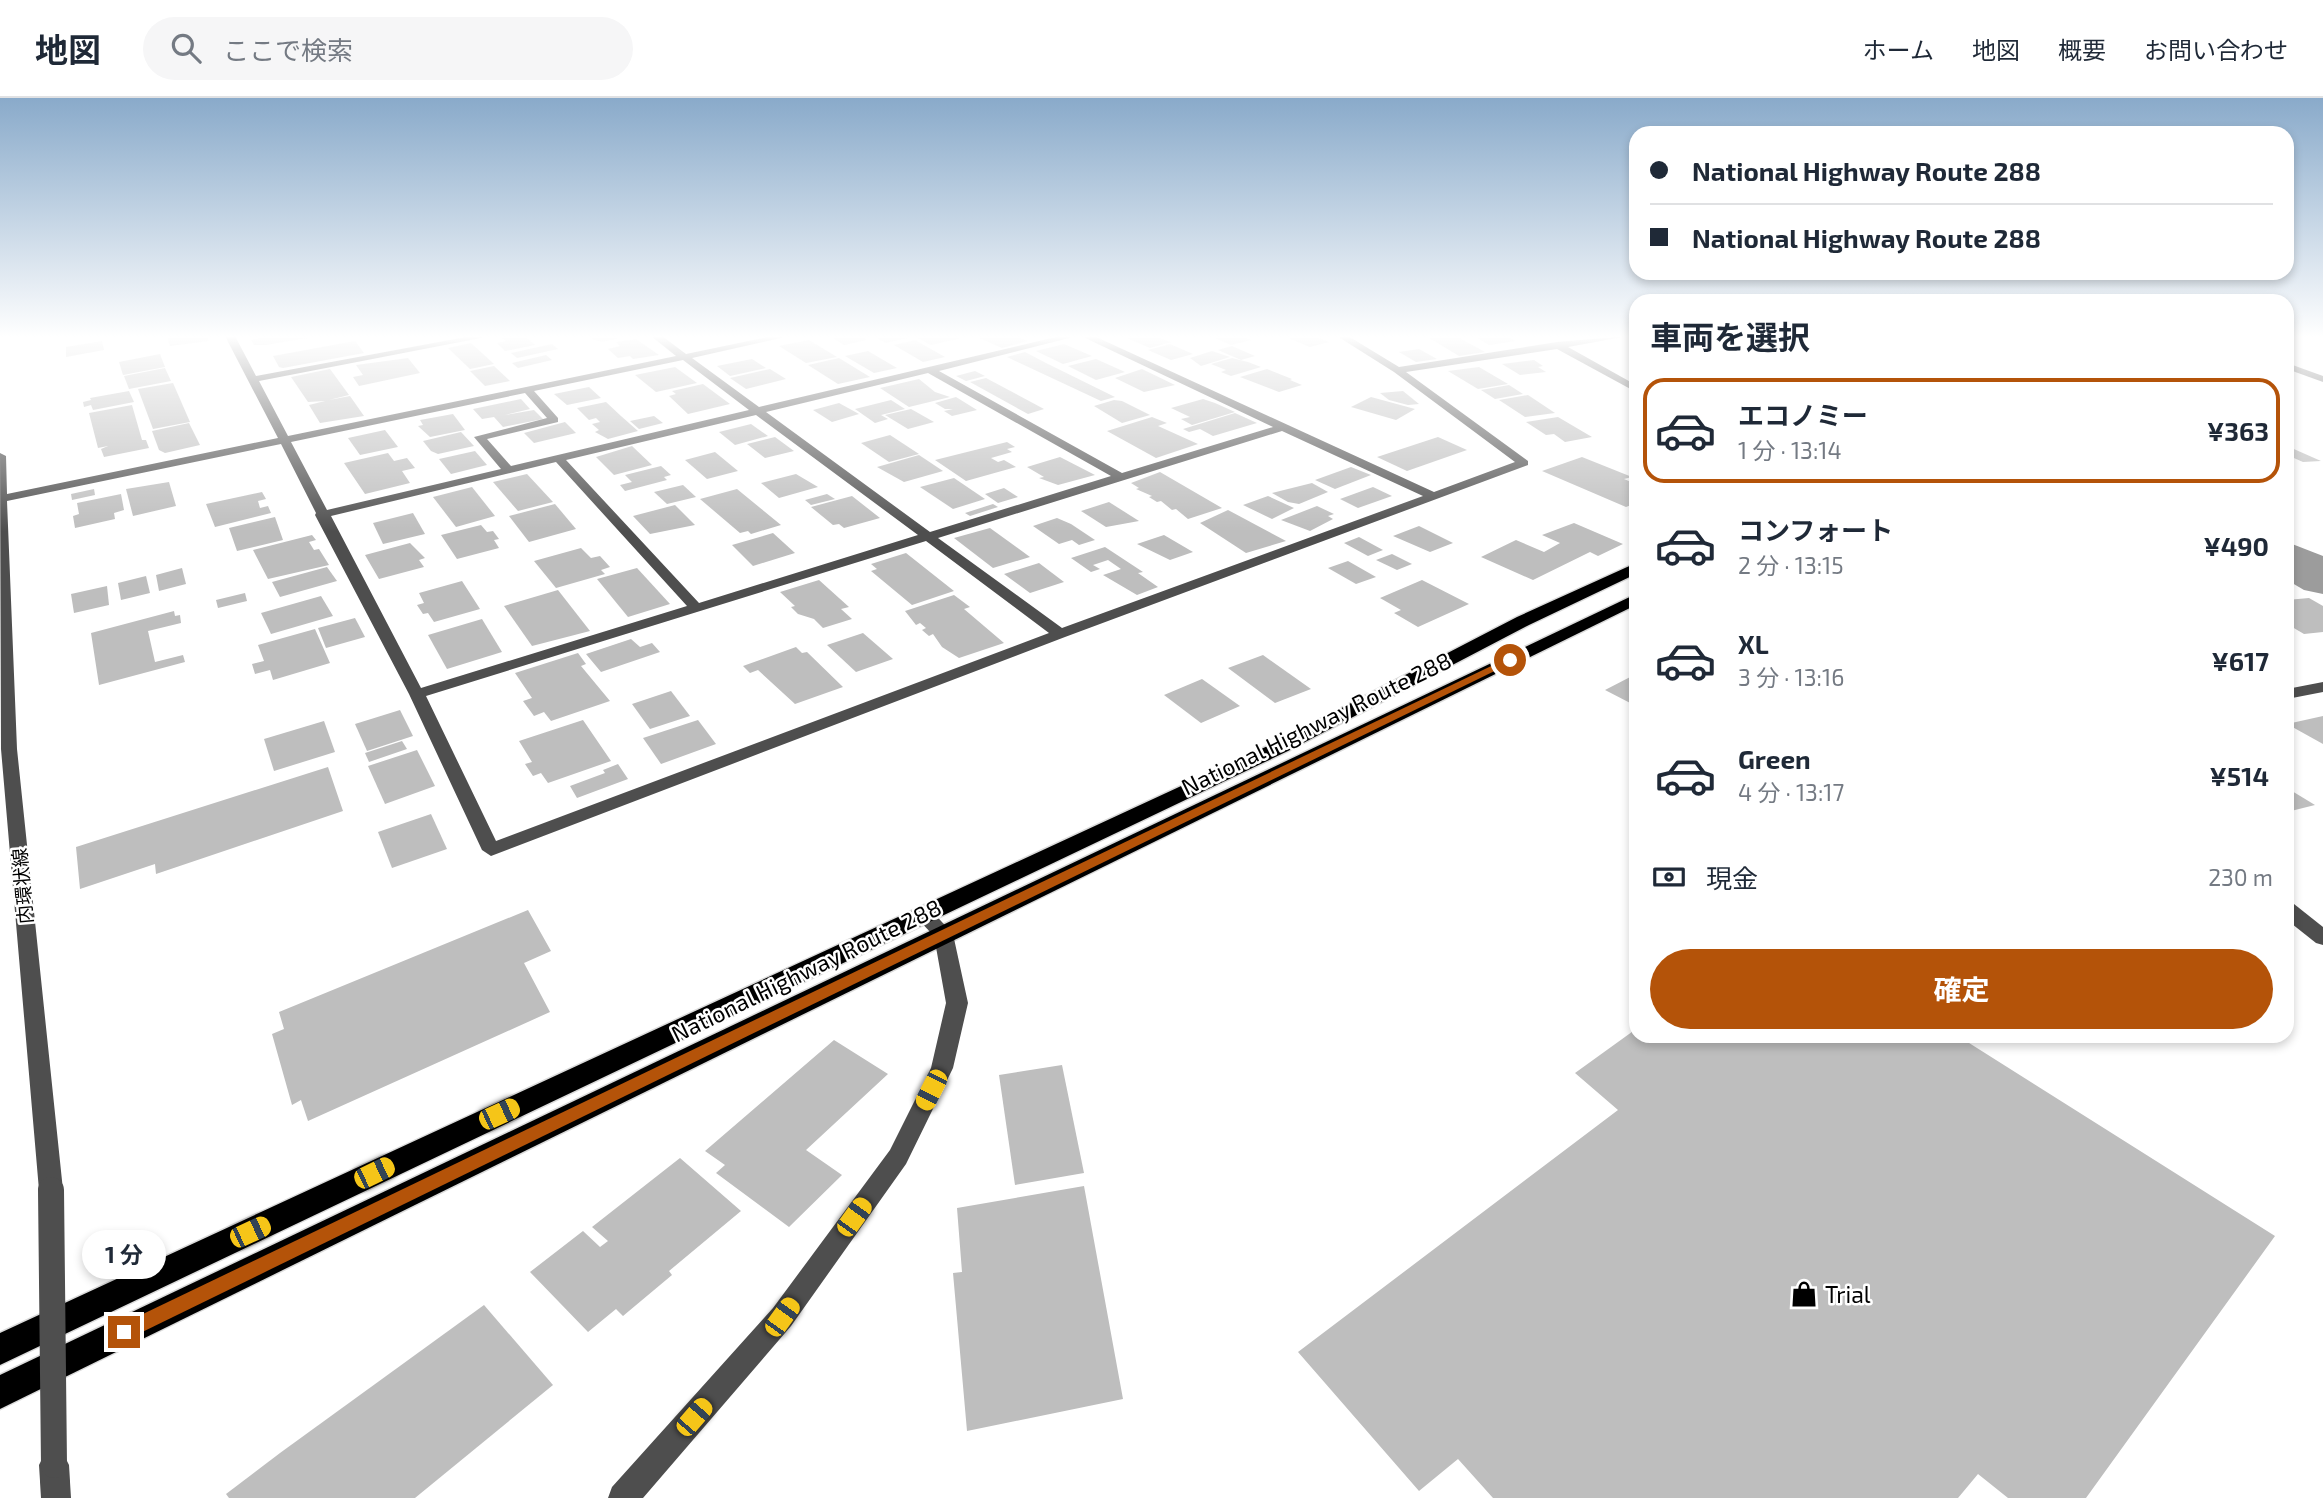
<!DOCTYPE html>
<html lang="ja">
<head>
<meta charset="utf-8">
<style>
  :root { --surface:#fff; --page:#f6f6f7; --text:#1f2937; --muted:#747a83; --line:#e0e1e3; --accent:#b45309 }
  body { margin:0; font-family:"Exo 2","Noto Sans JP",sans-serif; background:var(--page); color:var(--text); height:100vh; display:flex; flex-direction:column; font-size:26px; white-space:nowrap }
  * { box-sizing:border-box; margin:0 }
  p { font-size:23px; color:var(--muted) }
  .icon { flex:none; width:38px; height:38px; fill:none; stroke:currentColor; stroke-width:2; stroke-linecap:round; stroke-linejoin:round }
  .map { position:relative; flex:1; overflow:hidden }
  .drawer { position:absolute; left:1629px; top:196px; width:665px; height:749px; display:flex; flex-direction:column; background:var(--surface); border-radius:21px; box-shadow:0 4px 10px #0003 }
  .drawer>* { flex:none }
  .banner { position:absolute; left:1629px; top:28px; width:665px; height:154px; border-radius:21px; box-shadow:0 4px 10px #0003; display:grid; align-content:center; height:154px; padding:0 21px; background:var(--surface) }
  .end { position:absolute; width:32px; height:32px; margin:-16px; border:9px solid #b45309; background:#fff; box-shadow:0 0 0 4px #fff }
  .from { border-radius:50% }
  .bubble { position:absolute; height:49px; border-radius:24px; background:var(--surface); box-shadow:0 4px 10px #0003; font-size:23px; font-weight:700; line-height:49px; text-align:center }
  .car { position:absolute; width:21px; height:42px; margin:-21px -10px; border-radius:9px; box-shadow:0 0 5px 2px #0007; background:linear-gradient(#f5c518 24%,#345 0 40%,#f5c518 0 76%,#345 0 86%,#f5c518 0) }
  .banner b { display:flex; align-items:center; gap:24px; height:66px; font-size:26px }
  .banner b+b { border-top:2px solid var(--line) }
  .banner i { width:18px; height:18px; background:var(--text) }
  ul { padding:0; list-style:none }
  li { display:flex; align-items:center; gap:21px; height:105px; margin:0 14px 10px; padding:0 7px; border:4px solid transparent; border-radius:21px }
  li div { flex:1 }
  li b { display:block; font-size:26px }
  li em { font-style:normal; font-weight:700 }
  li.on { border-color:var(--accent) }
  li>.icon { width:63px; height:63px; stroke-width:1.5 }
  h2 { padding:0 21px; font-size:32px; line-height:84px }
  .pay { display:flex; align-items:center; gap:18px; height:77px; padding:0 21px; font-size:26px }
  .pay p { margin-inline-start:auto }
  .button { display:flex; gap:14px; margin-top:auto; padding:14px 21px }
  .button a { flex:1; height:80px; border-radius:42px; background:var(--accent); color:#fff; font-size:28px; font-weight:700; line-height:80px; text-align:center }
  header { display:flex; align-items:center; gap:42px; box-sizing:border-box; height:98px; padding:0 35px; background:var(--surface); border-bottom:2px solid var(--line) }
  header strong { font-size:33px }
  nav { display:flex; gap:38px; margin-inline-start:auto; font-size:24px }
  .search { width:490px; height:63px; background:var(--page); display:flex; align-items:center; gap:18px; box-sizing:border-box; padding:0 24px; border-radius:38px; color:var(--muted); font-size:26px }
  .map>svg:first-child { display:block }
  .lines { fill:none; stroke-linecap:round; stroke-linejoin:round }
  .river { fill:#9c9c9c; fill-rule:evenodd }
  .building { fill:#bebebe }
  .highway-casing { stroke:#dbdbdb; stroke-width:3 }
  .minor { fill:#4e4e4e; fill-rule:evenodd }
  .highway { fill:#000; fill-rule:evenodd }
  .minor-bridge { stroke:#4e4e4e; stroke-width:26 }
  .route { fill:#b45309 }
  .labels { text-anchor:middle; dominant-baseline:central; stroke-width:5; stroke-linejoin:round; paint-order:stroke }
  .street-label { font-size:19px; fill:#000; stroke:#fff }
  .near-street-label { font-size:23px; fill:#000; stroke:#fff }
  .near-poi-label { font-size:23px; fill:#000; stroke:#fff; text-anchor:start }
</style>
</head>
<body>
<header>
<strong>地図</strong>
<div class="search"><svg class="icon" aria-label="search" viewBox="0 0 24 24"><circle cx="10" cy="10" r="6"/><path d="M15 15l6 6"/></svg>ここで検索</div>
<nav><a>ホーム</a><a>地図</a><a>概要</a><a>お問い合わせ</a></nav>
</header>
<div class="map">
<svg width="2323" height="1400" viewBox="0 0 2323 1400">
  <rect width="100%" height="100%" fill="#fff"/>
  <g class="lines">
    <!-- river -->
    <polygon class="river" points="2287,444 2323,458 2323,496 2304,492 2287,482"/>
  </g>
  <!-- building -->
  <g class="building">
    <polygon points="167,238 207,238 209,243 170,248"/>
    <polygon points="270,238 305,238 307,240 266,247 254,247 251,242"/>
    <polygon points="525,238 535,247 505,253 497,245 506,243 501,239"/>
    <polygon points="583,238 624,238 624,239 602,244"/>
    <polygon points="830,238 861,238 867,242 844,247"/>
    <polygon points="873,238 902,238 907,240 886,245"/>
    <polygon points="914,238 966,238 966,239 931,247"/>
    <polygon points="1016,238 1028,243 1002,250 977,239"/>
    <polygon points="1122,238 1155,238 1171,244 1150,250"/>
    <polygon points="1210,238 1241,238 1251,242 1231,247"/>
    <polygon points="1283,238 1314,238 1329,244 1310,249"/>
    <polygon points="1426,238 1456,238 1485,254 1459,258"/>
    <polygon points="1474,238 1507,238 1516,243 1489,247"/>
    <polygon points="636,241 659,257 633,261 630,258 618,260 608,251 620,248 616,244"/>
    <polygon points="809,242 837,259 806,265 779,248"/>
    <polygon points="915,242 945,259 923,264 894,247"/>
    <polygon points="102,243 104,252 66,259 66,249"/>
    <polygon points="355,243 364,255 283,270 279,269 273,258"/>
    <polygon points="471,245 494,266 470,271 448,250"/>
    <polygon points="552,246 558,251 517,260 511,255"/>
    <polygon points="1064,246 1092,258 1063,266 1036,253"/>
    <polygon points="1170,246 1193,256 1171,262 1148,252"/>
    <polygon points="1232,248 1255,258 1241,262 1218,252"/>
    <polygon points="1419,251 1437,261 1416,264 1399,254"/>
    <polygon points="868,253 897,270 874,275 845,258"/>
    <polygon points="1212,253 1230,259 1201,268 1190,260"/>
    <polygon points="1025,254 1046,265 1115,299 1101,303 1007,259"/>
    <polygon points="160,256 165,269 123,277 119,264"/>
    <polygon points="546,257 552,262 518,270 512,265"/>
    <polygon points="408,260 420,275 359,288 353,279 363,277 356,267"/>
    <polygon points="839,260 870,279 838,286 808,267"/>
    <polygon points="1232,260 1248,264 1261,269 1231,278 1221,274 1226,272 1211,266"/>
    <polygon points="752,261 766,270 730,278 717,268"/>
    <polygon points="1096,261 1125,274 1096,282 1068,268"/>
    <polygon points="1534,262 1543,268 1538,269 1546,274 1520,277 1502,266"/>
    <polygon points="494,268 510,283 485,288 470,273"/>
    <polygon points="675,269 697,285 656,294 635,277"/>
    <polygon points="1479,269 1508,286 1478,291 1448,273"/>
    <polygon points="165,270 171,283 129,291 124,278"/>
    <polygon points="330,271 349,297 329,302 350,298 364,318 320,325 309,307 325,303 308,304 291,279"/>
    <polygon points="770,271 786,281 746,291 730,280"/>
    <polygon points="1142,271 1175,287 1144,294 1115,280"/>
    <polygon points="1267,271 1292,281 1290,282 1302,287 1279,294 1240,279"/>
    <polygon points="975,273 985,278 966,283 956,278"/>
    <polygon points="986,280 1044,311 1028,316 970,284"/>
    <polygon points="919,281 935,294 950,299 909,309 880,290"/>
    <polygon points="173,285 190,324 153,331 138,291"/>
    <polygon points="703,286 730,306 688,316 669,298 676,296 672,293"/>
    <polygon points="1509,287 1523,296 1495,301 1481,292"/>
    <polygon points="589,289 601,300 567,307 554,296"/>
    <polygon points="129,293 134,304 93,312 91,307 84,309 83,304 91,302 90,300"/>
    <polygon points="1403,293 1419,306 1408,307 1389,302 1380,295"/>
    <polygon points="1528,297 1555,315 1525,319 1499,302"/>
    <polygon points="956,299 977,312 952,318 944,313 953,311 945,311 935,305"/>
    <polygon points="1371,299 1415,311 1396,322 1351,309"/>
    <polygon points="521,301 530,311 505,317 534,312 543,321 503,329 494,319 482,321 473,311"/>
    <polygon points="1203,301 1215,305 1235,314 1192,327 1181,321 1190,319 1171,310"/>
    <polygon points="891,302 905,311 881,317 888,321 875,325 855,311"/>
    <polygon points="1114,302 1122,303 1150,317 1122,325 1094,308"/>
    <polygon points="606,304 621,318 638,333 608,341 595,334 599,332 592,326 600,324 596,320 589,322 577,310"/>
    <polygon points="839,305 859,316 832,324 813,312"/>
    <polygon points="132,307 142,342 146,342 149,350 104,359 101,351 108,348 98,350 89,315"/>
    <polygon points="911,311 934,324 908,331 885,317"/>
    <polygon points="1235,315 1257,325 1213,338 1200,331 1189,334 1183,331"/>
    <polygon points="453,316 465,332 430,339 418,328 423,327 420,322"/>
    <polygon points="654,318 663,325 639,331 630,323"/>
    <polygon points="1152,319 1167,325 1158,328 1198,346 1156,360 1107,333"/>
    <polygon points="1558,319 1592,339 1565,344 1554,336 1546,337 1526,324"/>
    <polygon points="565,324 576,335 534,345 524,335"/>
    <polygon points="189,325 200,347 165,355 159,352 152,333"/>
    <polygon points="751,326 768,338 735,347 719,334"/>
    <polygon points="385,332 398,349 360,357 348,340"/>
    <polygon points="461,334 474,348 438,356 431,353 423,343"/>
    <polygon points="890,337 919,356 889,364 861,345"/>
    <polygon points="775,339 794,353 765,360 747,346"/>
    <polygon points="1438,339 1467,352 1407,373 1377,359"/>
    <polygon points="1007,344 1015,349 1007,351 1012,354 991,360 998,364 1004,362 1016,369 966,383 935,362"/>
    <polygon points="632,348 652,367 614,377 596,359"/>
    <polygon points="2287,348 2321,363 2303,364 2287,357"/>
    <polygon points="475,353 487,367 451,376 439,361"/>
    <polygon points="715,354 738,373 707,381 685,362"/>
    <polygon points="388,355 394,363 407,360 415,370 402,373 410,385 365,396 344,365"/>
    <polygon points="919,357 943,373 904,384 877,369"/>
    <polygon points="1060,359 1095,377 1058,387 1039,380 1044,379 1027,369"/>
    <polygon points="1582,359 1632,379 1624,381 1636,386 1636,405 1626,409 1542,373"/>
    <polygon points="661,368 671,377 664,379 667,382 625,393 620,387 632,384 625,377"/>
    <polygon points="1351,369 1371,377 1335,391 1315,382"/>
    <polygon points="1160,374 1222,410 1188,421 1176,411 1172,412 1161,403 1157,404 1149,399 1152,398 1136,391 1139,390 1131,385"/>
    <polygon points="527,376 553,404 518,413 493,384"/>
    <polygon points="796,376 818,389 779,400 761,385"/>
    <polygon points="954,380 985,401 953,411 920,389"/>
    <polygon points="169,384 176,408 133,418 126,391"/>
    <polygon points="1312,385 1328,394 1299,406 1288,404 1272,395"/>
    <polygon points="683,387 696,399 667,406 654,394"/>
    <polygon points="472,389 495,418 456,429 433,399"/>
    <polygon points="1373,389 1392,398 1358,410 1340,401"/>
    <polygon points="1004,390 1018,399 998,405 985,396"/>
    <polygon points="94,391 95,397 72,402 71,396"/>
    <polygon points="737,391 781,427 751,436 748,433 740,435 700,401"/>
    <polygon points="262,394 266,401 258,403 260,410 268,408 271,415 215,429 206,406"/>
    <polygon points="121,396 124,412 114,415 115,421 75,430 73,418 79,416 77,405"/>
    <polygon points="827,396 835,401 811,407 805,402"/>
    <polygon points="852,398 880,420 844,430 839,426 833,427 811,409"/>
    <polygon points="1268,398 1294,410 1272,421 1243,407"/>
    <polygon points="1109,404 1139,423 1106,429 1081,413"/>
    <polygon points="555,406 576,431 529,444 509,418"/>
    <polygon points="993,406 998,409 970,418 965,415"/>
    <polygon points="675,407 695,427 650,436 633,418"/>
    <polygon points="1317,408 1334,416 1328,418 1333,421 1310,433 1281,422"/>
    <polygon points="1228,412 1286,443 1246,455 1200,425"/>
    <polygon points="413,415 425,436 383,446 373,425"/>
    <polygon points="275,419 283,442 237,453 229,430"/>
    <polygon points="1057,420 1071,426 1095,442 1079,447 1072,442 1059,446 1033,428"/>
    <polygon points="1574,425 1623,446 1598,458 1590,454 1533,482 1481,459 1516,442 1544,454 1560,445 1542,437"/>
    <polygon points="481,427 487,434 493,433 499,441 494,442 499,450 457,461 441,437"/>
    <polygon points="1419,428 1453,445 1430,454 1393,438"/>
    <polygon points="990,430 1030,459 993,470 954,440"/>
    <polygon points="773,435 795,455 753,468 732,447"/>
    <polygon points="312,437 316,442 309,444 314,452 319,451 329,467 268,481 253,452"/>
    <polygon points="1164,437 1193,454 1170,462 1137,446"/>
    <polygon points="1359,439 1383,452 1368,458 1344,445"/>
    <polygon points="410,445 425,460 419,462 424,469 379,481 365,457"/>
    <polygon points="1105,449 1143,474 1138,475 1158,489 1137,497 1103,477 1121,471 1108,462 1093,467 1100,471 1091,474 1071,460"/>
    <polygon points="581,450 591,460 600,458 610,469 601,472 605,476 556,490 534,463"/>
    <polygon points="906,455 954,493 912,507 871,473 877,471 871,466"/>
    <polygon points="1392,456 1412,466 1397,472 1376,462"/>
    <polygon points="1348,463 1376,479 1356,486 1328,470"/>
    <polygon points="1039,465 1064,484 1030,495 1004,476"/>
    <polygon points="327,469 337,483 280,499 272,484"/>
    <polygon points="182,470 186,486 159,493 156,477"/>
    <polygon points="637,470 670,506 628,519 597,481"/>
    <polygon points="146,478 150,495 121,502 118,485"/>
    <polygon points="819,482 849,509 841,511 852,521 823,530 814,521 798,516 791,509 795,508 780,494"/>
    <polygon points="1422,482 1469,506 1418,529 1394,515 1401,512 1380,500"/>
    <polygon points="462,483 480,511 434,524 428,515 423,516 417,507 424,505 419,495"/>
    <polygon points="107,488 109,507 74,515 71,496"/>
    <polygon points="558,492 590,533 532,548 504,508"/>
    <polygon points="245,495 247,503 218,510 216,502"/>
    <polygon points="954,497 970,509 964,511 1004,545 959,560 942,549 933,536 929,538 922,532 926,530 920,525 916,527 905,513"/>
    <polygon points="321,498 333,518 271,536 261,515"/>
    <polygon points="2309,500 2323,508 2323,534 2304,536 2287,526 2287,502"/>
    <polygon points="174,513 175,518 180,517 181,525 148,533 155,564 183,557 185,564 99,587 91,535"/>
    <polygon points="355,520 365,539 326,550 318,530"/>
    <polygon points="482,521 502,554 447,571 428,537"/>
    <polygon points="315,531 330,565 273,582 270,572 255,576 252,566 264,563 258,547"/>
    <polygon points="863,535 893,561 856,574 827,547"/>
    <polygon points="631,541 640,549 652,545 660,554 601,574 586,556"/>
    <polygon points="796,549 802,555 807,554 843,589 795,606 758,572 750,575 743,568"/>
    <polygon points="578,555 586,566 581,568 610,603 551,623 544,614 534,618 523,603 532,600 515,575"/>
    <polygon points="1263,557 1311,591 1275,605 1228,570"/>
    <polygon points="1636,576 1636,608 1605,592"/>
    <polygon points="1202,581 1240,608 1201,625 1164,597"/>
    <polygon points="671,593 690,618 650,631 632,606"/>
    <polygon points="400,612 413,638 367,653 355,626"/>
    <polygon points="2323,618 2323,646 2287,626"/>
    <polygon points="583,622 611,663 548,685 541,675 533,678 525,666 532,664 519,643"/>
    <polygon points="698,622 716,646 661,666 643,640"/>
    <polygon points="324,623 335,654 274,673 264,641"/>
    <polygon points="402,643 407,651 369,664 365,655"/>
    <polygon points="417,652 435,688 385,706 368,668"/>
    <polygon points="618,666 628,681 577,700 570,688 605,675 603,672"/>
    <polygon points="328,669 343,713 156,776 155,766 80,791 76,749"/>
    <polygon points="2287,690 2315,707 2287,714"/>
    <polygon points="431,716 447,751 392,770 378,734"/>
    <polygon points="528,812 551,853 524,865 550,914 308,1023 301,1002 292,1007 272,936 284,931 279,914"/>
    <polygon points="1636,931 1636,938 1958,938 2275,1138 2086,1400 2008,1400 1978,1376 1958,1400 1493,1400 1458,1361 1419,1393 1298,1254 1618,1012 1575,975"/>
    <polygon points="834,942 888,976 806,1052 842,1077 789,1129 716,1075 725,1067 705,1053"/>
    <polygon points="1062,967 1084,1075 1015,1087 999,977"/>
    <polygon points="680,1060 741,1113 669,1173 672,1177 623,1218 616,1211 588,1234 530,1174 583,1133 600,1149 608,1143 592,1129"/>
    <polygon points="1084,1088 1123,1301 967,1333 953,1175 962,1174 957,1110"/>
    <polygon points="484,1207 553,1287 415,1400 229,1400 226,1396 280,1355"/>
  </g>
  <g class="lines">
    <!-- highway casing -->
    <g class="highway-casing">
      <g id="highway">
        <polygon points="1636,465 1636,476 1529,527 1288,653 0,1267 0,1235 1274,645 1517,519"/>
        <polygon points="1636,496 1636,507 0,1311 0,1277"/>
      </g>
    </g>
    <!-- minor -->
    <g class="minor">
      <path d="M225,238H235L256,278L471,238H491L259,283L288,338L676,258L651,238H662L686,256L772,238H790L692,260L759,309L1060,238H1077L939,273L1122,375L1273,329L1081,238H1094L1434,394L1515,364L1394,274L1337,238H1348L1399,269L1557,244L1628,238L1568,249L1636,287V294L1557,251L1406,274L1528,363V367L1065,539L491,758L482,752L409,596L315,417L316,415L281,346L7,403L17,651L63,1092L60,1099L51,1103L42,1099L39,1092L1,651L0,355L6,358L7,396L278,340ZM683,262L749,312L511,368L487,341L558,324V320L534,293ZM928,275L1111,378L930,434L766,314ZM525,295L547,320L474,339L501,371L327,412L291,344ZM756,317L918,437L699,505L566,362ZM1282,333L1423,398L1062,530L938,440ZM556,364L687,508L421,590L331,418ZM926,443L1049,535L496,743L426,598Z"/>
      <polygon points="2287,265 2323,278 2323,284 2287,271"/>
      <polygon points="2323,584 2323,594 2287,601 2287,591"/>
      <polygon points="2287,804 2294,806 2323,829 2323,847 2316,845 2287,822"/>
      <polygon points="923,809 930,811 953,836 968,905 953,970 906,1066 791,1228 643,1400 608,1400 612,1389 773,1210 890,1052 931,970 946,905 934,838 913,816 916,811"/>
      <polygon points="54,1352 64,1357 69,1367 71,1400 41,1400 39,1367 44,1357"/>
    </g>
    <!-- highway -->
    <use href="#highway" class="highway"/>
    <!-- minor-bridge -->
    <polyline class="minor-bridge" points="51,1092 54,1367"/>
  </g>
  <!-- sky -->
  <linearGradient id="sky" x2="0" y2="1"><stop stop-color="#89aaca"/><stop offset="0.55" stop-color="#fff"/><stop offset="1" stop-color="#fff" stop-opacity="0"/></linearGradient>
  <rect width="2323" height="434" fill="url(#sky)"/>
  <!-- route -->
  <polygon class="route" points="1510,559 1513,564 130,1240 118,1240 115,1234 118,1228"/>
  <!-- icons -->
  <defs>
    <g id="shop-bare" transform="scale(2.1)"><path d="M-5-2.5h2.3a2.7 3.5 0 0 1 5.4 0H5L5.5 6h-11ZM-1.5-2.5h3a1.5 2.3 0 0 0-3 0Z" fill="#000" stroke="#fff" stroke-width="2.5" paint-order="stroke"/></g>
  </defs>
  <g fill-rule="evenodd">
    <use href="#shop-bare" x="1804" y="1196"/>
  </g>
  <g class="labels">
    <!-- street labels -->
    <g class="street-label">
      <text transform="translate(22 788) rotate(-95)">内環状線</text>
    </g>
    <!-- near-street labels -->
    <g class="near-street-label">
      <text transform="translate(1316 625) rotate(-26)">National Highway Route 288</text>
      <text transform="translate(806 872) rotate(-26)">National Highway Route 288</text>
    </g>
    <!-- near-poi labels -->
    <g class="near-poi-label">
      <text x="1825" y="1196">Trial</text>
    </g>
  </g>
</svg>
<i class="end from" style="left:1510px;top:562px"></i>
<i class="end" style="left:124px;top:1234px"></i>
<div class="bubble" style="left:82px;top:1132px;width:84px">1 分</div>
<i class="car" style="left:931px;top:992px;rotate:207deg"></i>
<i class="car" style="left:499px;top:1016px;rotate:65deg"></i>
<i class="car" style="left:374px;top:1075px;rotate:64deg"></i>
<i class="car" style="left:854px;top:1119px;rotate:36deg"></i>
<i class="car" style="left:250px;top:1134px;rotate:65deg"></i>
<i class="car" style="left:782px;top:1219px;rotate:36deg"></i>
<i class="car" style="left:694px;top:1319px;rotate:41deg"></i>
<div class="banner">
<b><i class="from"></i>National Highway Route 288</b>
<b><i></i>National Highway Route 288</b>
</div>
<section class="drawer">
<h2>車両を選択</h2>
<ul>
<li class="on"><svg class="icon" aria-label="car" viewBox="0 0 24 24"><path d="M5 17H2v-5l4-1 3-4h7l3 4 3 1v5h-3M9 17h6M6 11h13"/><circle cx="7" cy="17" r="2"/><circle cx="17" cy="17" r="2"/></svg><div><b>エコノミー</b><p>1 分 · 13:14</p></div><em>¥363</em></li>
<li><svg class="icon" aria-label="car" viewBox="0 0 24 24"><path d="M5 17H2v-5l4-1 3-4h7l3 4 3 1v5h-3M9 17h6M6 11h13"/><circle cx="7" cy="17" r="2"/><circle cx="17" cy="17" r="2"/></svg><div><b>コンフォート</b><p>2 分 · 13:15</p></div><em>¥490</em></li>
<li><svg class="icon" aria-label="car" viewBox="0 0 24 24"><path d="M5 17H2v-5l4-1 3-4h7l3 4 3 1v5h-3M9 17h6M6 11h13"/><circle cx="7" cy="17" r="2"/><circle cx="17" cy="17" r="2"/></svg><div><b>XL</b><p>3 分 · 13:16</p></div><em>¥617</em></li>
<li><svg class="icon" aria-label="car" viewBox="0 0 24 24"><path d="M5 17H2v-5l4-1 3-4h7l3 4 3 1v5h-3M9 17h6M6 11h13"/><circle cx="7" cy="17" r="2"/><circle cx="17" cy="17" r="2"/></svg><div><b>Green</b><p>4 分 · 13:17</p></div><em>¥514</em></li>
</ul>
<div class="pay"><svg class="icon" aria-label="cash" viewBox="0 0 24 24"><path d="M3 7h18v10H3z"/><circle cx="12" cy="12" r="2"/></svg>現金<p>230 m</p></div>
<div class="button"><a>確定</a></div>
</section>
</div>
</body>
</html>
